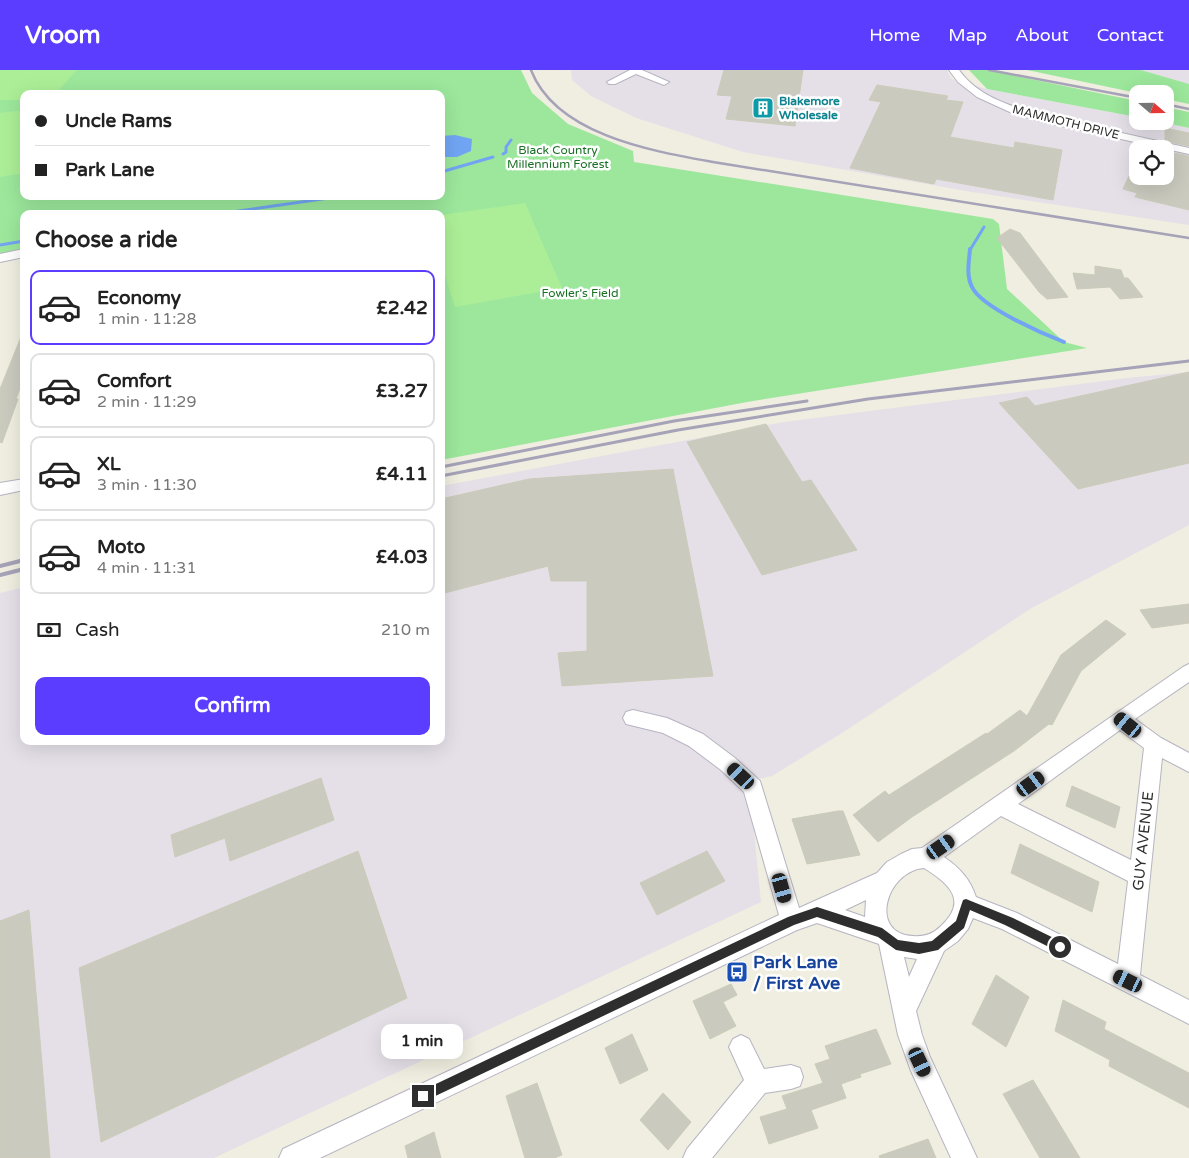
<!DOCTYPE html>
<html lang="en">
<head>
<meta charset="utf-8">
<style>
  :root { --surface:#fff; --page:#f2f2f2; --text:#222; --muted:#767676; --line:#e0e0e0; --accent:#5a3dff }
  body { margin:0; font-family:"Varela Round",sans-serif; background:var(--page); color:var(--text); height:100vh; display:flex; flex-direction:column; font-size:19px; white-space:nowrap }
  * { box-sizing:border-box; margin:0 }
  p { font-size:16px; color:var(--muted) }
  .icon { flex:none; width:28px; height:28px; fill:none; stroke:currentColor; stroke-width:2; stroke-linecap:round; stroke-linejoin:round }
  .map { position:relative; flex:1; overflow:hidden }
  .sheet { position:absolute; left:20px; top:140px; width:425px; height:535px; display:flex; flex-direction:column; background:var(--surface); border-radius:10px; box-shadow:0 5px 20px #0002 }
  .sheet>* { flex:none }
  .guide { position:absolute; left:20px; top:20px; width:425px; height:110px; border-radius:10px; box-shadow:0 5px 20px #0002; display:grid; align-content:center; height:110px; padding:0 15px; background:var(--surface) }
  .needle { width:32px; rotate:110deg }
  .tools { position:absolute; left:1129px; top:15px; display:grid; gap:10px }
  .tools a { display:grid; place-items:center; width:45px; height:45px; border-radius:10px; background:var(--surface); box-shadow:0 5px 20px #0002; font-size:25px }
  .end { position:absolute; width:22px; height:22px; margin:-11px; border:6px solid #2e2e2e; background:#fff; box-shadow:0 0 0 2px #fff }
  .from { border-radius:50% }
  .bubble { position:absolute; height:35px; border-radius:10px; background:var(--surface); box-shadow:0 5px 20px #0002; font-size:16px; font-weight:800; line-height:35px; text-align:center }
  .car { position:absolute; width:15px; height:30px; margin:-15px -8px; border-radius:6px; box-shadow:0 0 4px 1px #0007; background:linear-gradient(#222 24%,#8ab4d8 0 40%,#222 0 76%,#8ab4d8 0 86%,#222 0) }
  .guide b { display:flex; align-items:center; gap:18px; height:48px; font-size:19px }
  .guide b+b { border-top:1px solid var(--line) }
  .guide i { width:12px; height:12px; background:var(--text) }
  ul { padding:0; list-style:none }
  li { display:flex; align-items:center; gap:15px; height:75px; margin:0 10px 8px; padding:0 5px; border:2px solid var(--line); border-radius:10px }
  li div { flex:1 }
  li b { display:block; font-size:19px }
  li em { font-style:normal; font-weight:800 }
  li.active { border-color:var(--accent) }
  li>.icon { width:45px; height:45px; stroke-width:1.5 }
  h2 { padding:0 15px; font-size:22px; line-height:60px }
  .pay { display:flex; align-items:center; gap:12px; height:55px; padding:0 15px; font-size:19px }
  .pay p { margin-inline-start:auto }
  .primary-button { display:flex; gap:10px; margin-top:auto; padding:10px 15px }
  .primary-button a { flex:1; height:58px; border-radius:10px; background:var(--accent); color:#fff; font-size:20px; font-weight:800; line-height:58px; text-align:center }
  header { display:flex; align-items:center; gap:30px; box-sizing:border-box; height:70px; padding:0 25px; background:var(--accent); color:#fff }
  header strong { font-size:24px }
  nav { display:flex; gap:28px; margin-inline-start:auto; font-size:18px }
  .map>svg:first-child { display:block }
  .industrial { fill:#e5e0e8; fill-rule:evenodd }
  .green { fill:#9ce79c; fill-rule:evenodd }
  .pitch { fill:#acee97 }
  .water { fill:#71a5f3 }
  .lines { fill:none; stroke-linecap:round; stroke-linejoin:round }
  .stream-far1 { stroke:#71a5f3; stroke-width:3 }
  .stream { stroke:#71a5f3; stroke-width:4 }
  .building { fill:#cbcabf; stroke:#cbcbb9 }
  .minor-casing { stroke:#b6b4c1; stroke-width:2 }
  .minor { fill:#fff; fill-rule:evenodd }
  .rail-far2 { stroke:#a6a2b8; stroke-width:2.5 }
  .rail-far1 { stroke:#a6a2b8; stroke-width:3 }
  .rail { stroke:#a6a2b8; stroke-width:4 }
  .route { fill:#2e2e2e }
  .labels { text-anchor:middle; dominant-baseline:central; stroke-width:5; stroke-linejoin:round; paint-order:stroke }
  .far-culture-label { font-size:12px; font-weight:bold; fill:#0d838f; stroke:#fff; text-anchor:start }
  .far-street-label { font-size:12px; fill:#2e2e2e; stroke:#fff }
  .far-park-label { font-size:12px; fill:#196f24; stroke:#fff }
  .street-label { font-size:15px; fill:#2e2e2e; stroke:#fff }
  .near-transit-label { font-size:18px; font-weight:bold; fill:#164399; stroke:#fff; text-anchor:start }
</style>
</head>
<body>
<header>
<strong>Vroom</strong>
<nav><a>Home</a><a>Map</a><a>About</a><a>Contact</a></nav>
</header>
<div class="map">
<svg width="1189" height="1088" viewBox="0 0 1189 1088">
  <rect width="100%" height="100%" fill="#efeee0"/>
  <!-- industrial -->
  <g class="industrial">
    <path d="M571,0H947L951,9L987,19L1137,47L1138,51H1157L1189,58V155L972,122L743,82L636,48L591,26L572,10ZM1138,79H1165V106H1138Z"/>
    <polygon points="1141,0 1189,0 1189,14"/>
    <polygon points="1189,302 1189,455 1030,539 842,663 772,706 749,711 761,832 214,1088 0,1088 0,523 24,517 24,671 441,671 441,416 784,352 1127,308"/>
  </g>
  <!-- green -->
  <g class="green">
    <path d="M0,0H521L532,23L568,54L633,81L634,92L993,149L999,154L1007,219L1064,272L1087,278L747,332L441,390V144H24V179L0,184ZM24,24H441V126H24Z"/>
    <polygon points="969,0 987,0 1137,31 1137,47 987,19"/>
    <polygon points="1027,0 1141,0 1189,14 1189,34 1165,29 1165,24 1142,24"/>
    <polygon points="1165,37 1189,42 1189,58 1157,51 1165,51"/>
  </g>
  <!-- pitch -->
  <g class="pitch">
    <polygon points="0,0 77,0 55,24 24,24 24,30 0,30"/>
    <polygon points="24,40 24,103 0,107 0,43"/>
    <polygon points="525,133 562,218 455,237 441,193 441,145"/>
  </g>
  <!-- water -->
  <polygon class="water" points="455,65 472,69 471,81 457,87 441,87 441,66"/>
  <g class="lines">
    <!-- stream-far1 -->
    <g class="stream-far1">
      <polyline points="503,84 506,82 506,77 511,70"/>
      <polyline points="441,102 493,87"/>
      <polyline points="218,144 343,126"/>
      <polyline points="0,175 24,171"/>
      <polyline points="970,180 984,157"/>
    </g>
    <!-- stream -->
    <path class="stream" d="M970,179C969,192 966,205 972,217C981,237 1043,264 1064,272"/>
  </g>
  <!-- building -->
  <g class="building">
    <polygon points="724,0 803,0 795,56 726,49 732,26 717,25"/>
    <polygon points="877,15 948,26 946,30 963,32 950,67 1014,78 1015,72 1062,80 1053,130 936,109 934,114 850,98 881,32 869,30"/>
    <polygon points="1165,58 1189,63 1189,76 1165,71"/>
    <polygon points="1165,81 1189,86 1189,140 1135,127 1137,123 1123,119 1129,106 1165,106"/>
    <polygon points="1010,159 1020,163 1068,227 1047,229 1039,222 997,168"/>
    <polygon points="1095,196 1121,200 1124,208 1128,208 1143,227 1120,229 1110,217 1077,219 1073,203 1095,205"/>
    <polygon points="23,262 24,308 16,329 18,329 2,373 0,372 0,319"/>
    <polygon points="1189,302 1189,393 1078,419 999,333 1027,327 1035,336"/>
    <polygon points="766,354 802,412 811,410 857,480 762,505 687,372"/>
    <polygon points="673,399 713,606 562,616 558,583 587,581 587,511 551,511 548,496 441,524 441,429 529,409"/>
    <polygon points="1189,534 1189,553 1152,558 1140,540"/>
    <polygon points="1106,550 1126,564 1081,601 1052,655 1049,654 1014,681 912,747 878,772 853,745 885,721 889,725 986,663 987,664 1020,640 1027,646 1061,585"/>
    <polygon points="321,708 334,750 230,791 225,768 175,787 171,765"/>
    <polygon points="1072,716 1120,737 1115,758 1066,736"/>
    <polygon points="838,741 843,741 860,785 807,794 792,749"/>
    <polygon points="1020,774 1099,812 1092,842 1011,803"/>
    <polygon points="358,781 407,928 101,1072 79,898"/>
    <polygon points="707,781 725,811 657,845 640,813"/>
    <polygon points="29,840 50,1088 0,1088 0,851"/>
    <polygon points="996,905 1029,927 1006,977 972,954"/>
    <polygon points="731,914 737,925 723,932 736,956 710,969 693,931"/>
    <polygon points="1063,930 1106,952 1104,959 1189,1003 1189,1038 1109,996 1110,990 1055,961"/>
    <polygon points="876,959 891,994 860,1004 861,1007 841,1014 846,1028 811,1040 818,1058 769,1074 760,1047 787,1039 782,1026 823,1013 815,994 830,989 825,976"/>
    <polygon points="632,964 648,1000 620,1014 605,978"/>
    <polygon points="1033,1010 1080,1088 1040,1088 1003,1024"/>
    <polygon points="537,1013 562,1085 554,1088 525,1088 506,1026"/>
    <polygon points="663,1023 691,1052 668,1080 640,1050"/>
    <polygon points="434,1062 441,1088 408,1088 405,1076"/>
    <polygon points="928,1069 936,1088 880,1088 879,1086"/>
  </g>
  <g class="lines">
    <!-- minor casing -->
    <g class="minor-casing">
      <g id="minor">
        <polygon points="630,0 642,0 669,12 664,15 636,4 615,14 609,14 607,12"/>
        <path d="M949,0H959C978,27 1011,36 1041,45L1189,78V84L1039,51L1012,43L977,27L958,12Z"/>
        <polygon points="24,179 24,187 0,192 0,184"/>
        <polygon points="24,409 24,420 0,425 0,413"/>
        <path d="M1189,594V612L1135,649L1161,668L1189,683V702L1162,688L1140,905L1189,930V954L1002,859L973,848L968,859L958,871L944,881L916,941L922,965L930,987L977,1088H951L911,1001L898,965L879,874L817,853L797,860L320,1088H279L283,1079L779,845L744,722L721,700L689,676L663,663L626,654L623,648L626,642L633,640L667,648L703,664L735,688L760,711L799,838L877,803L887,792L901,784L912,779L922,778L1183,597ZM1120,660L1144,678L1131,790L1018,734ZM1001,746L1128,811L1118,894L1017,843L976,827C970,809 960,798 944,787ZM924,798C950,814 968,831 941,856C933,864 925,867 913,866C868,864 886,801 924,798ZM866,830L865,847L845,840ZM904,887L917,889L909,907Z"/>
        <polygon points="741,965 749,969 764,999 791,995 800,998 803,1007 800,1016 791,1019 765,1023 712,1088 683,1088 687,1079 744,1010 729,977 733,969"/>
      </g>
    </g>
    <!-- minor -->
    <use href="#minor" class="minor"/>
    <!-- rail-far2 -->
    <g class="rail-far2">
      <path d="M531,0C556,65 652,81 713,92L1189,168"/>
      <polyline points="989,0 1138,28"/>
      <polyline points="1165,34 1189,39"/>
    </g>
    <!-- rail-far1 -->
    <g class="rail-far1">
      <polyline points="441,397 674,351 807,331"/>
      <polyline points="441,406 678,360 868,329 1189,291"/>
    </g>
    <!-- rail -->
    <g class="rail">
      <polyline points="0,496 24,490"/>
      <polyline points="0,505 24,499"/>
    </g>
  </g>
  <!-- route -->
  <polygon class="route" points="966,829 1013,848 1064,873 1065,877 1064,881 1060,882 1057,881 1005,855 970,840 964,858 938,880 919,884 896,880 878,867 817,847 794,855 427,1030 423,1032 419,1030 417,1026 419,1022 788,847 817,837 882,858 898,870 919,873 932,871 956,851 963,830"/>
  <!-- icons -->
  <defs>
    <g id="building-square" transform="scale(1.125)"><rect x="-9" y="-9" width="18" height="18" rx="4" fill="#0f9aa8" stroke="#fff"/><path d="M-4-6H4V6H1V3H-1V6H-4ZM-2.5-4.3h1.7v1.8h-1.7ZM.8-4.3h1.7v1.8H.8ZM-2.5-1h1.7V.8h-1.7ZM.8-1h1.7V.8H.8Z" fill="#fff"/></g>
    <g id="bus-square" transform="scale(1.125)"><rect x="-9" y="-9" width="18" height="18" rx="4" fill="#1a4fb4" stroke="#fff"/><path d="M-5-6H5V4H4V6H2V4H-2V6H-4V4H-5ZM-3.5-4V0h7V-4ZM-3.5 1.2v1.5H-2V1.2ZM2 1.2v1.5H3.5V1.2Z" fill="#fff"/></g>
  </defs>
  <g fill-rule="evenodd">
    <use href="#building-square" x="763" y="38"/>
    <use href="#bus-square" x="737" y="902"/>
  </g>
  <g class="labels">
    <!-- far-culture labels -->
    <g class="far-culture-label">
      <text x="779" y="31">Blakemore<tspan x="779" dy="14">Wholesale</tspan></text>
    </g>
    <!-- far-street labels -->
    <g class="far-street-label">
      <text transform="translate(1066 52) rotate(14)">MAMMOTH DRIVE</text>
    </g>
    <!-- far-park labels -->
    <g class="far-park-label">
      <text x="558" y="80">Black Country<tspan x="558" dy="14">Millennium Forest</tspan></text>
      <text x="580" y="223">Fowler's Field</text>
    </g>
    <!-- street labels -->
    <g class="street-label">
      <text transform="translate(1143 771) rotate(-84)">GUY AVENUE</text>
    </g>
    <!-- near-transit labels -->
    <g class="near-transit-label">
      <text x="753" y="892">Park Lane<tspan x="753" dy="21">/ First Ave</tspan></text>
    </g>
  </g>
</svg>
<div class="tools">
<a><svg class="needle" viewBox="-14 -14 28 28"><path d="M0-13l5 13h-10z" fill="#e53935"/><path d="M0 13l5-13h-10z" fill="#767676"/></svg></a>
<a><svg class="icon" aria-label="locate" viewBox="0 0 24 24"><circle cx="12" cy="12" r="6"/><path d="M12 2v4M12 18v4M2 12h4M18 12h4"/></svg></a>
</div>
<i class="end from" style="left:1060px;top:877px"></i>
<i class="end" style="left:423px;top:1026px"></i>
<div class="bubble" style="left:381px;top:954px;width:82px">1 min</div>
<i class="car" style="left:1128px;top:655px;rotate:309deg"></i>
<i class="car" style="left:741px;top:706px;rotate:313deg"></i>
<i class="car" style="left:1031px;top:714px;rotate:54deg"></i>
<i class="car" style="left:941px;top:777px;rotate:55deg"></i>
<i class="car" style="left:782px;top:818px;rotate:164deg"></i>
<i class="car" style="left:1128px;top:911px;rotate:296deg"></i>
<i class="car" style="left:920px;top:992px;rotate:155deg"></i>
<div class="guide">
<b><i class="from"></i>Uncle Rams</b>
<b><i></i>Park Lane</b>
</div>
<section class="sheet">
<h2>Choose a ride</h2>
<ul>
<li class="active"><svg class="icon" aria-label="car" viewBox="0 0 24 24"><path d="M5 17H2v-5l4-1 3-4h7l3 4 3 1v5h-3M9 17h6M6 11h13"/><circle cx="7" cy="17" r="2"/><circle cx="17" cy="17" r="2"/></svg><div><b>Economy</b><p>1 min · 11:28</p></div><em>£2.42</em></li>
<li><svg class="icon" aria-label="car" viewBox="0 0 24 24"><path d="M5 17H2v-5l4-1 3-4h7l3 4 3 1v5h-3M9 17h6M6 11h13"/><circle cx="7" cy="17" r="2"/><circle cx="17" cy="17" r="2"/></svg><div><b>Comfort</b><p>2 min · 11:29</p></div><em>£3.27</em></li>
<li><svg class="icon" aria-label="car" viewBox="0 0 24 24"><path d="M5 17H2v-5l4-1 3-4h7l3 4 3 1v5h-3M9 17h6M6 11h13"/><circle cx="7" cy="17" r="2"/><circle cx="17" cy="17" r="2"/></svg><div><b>XL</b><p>3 min · 11:30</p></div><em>£4.11</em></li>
<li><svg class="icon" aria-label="car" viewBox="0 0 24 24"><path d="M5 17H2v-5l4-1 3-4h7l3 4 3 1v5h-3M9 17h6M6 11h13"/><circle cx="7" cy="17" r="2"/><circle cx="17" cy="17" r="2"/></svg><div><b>Moto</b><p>4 min · 11:31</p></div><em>£4.03</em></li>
</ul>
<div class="pay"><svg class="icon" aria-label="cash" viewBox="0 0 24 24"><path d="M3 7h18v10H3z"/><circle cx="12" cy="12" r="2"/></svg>Cash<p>210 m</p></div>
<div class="primary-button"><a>Confirm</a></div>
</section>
</div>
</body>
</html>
